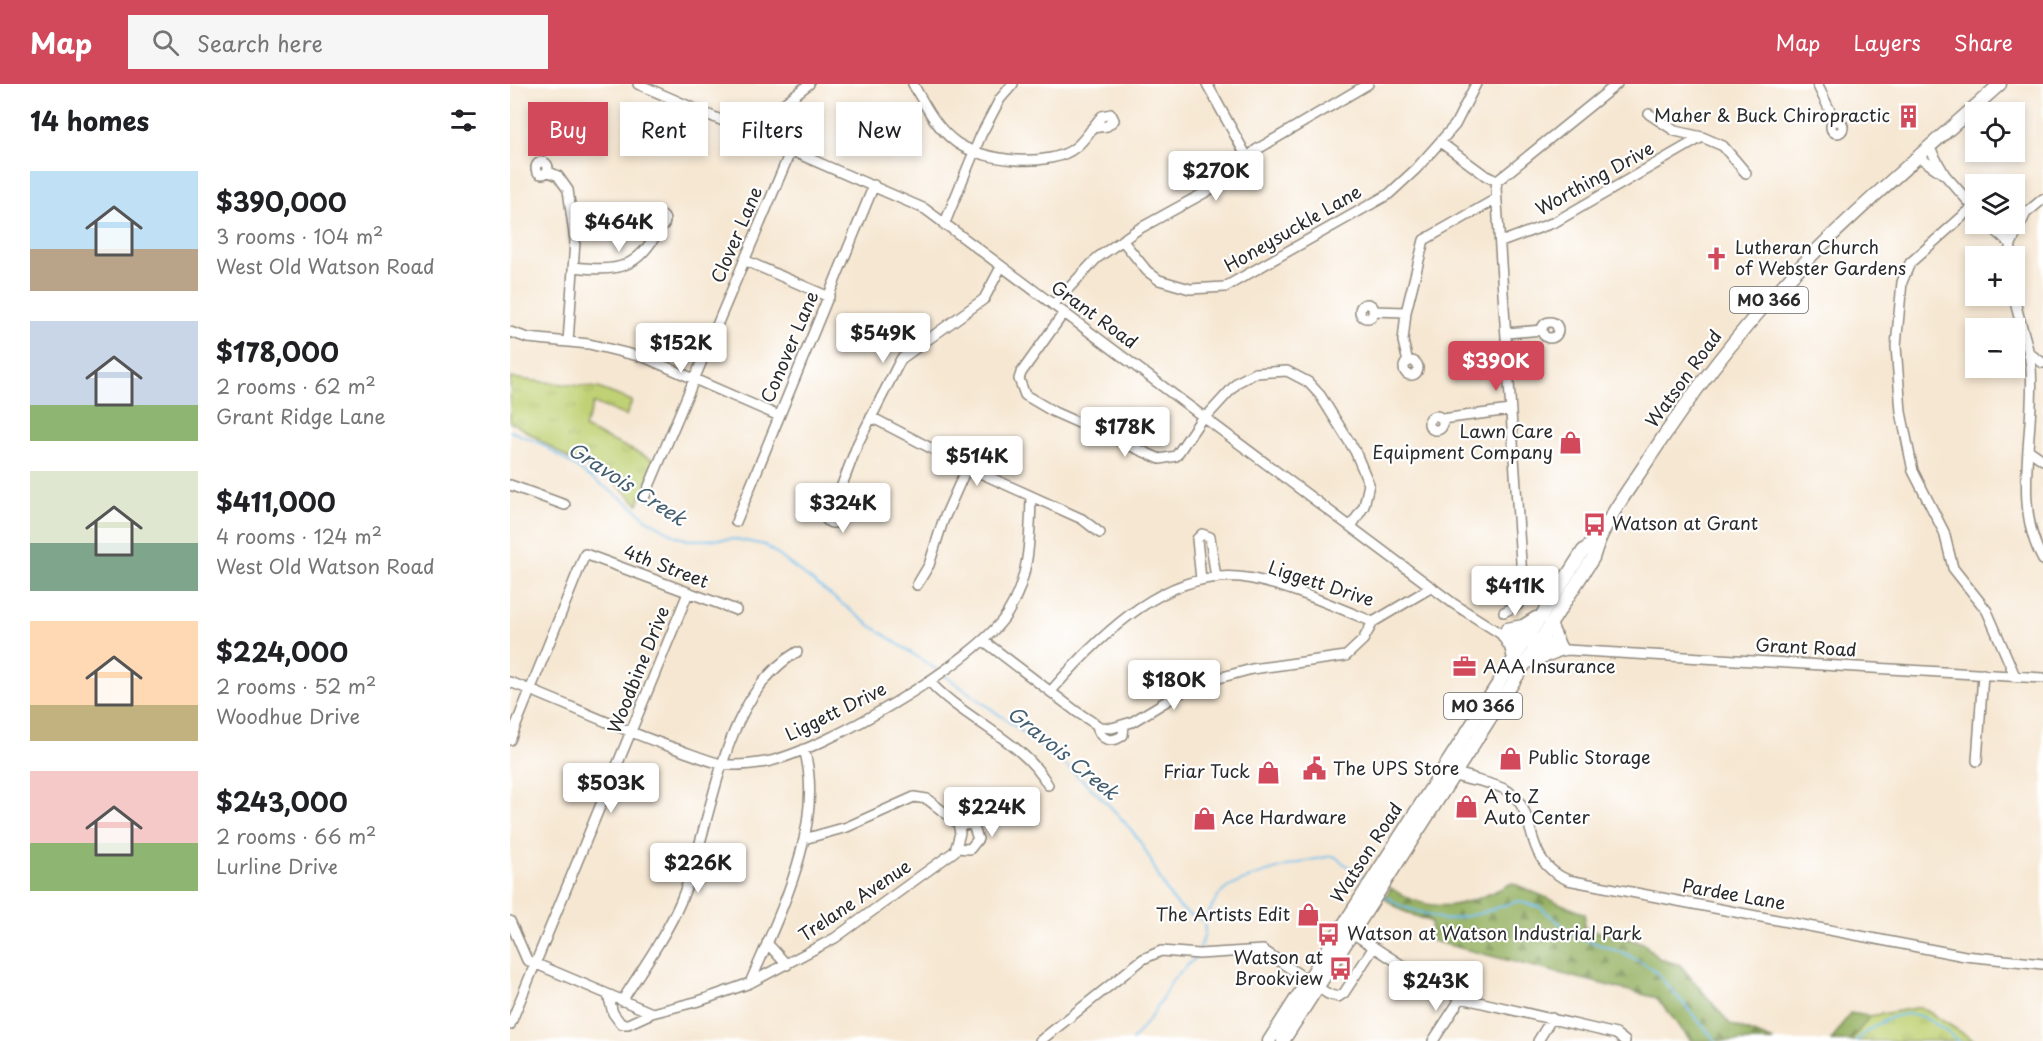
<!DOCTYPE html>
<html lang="en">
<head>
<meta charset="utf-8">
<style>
  body { margin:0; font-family:"Playpen Sans",sans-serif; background:#f6f6f6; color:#202124; height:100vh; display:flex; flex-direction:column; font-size:22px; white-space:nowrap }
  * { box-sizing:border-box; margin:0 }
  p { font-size:20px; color:#757577 }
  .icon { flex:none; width:33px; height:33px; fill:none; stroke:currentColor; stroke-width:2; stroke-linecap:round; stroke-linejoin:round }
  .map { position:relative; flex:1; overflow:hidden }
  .sheet { display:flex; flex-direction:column; background:#fff; width:510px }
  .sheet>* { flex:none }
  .guide { position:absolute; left:18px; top:18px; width:570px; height:54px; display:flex; gap:12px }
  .controls { position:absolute; left:1455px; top:18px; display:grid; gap:12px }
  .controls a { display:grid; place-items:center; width:60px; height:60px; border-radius:0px; background:#fff; box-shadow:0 3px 9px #0003; font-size:30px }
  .price { position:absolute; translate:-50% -51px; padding:0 14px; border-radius:6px; background:#fff; color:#222; font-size:20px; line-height:39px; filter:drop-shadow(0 2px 3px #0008) }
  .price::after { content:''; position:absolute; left:50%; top:36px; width:18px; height:14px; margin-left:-9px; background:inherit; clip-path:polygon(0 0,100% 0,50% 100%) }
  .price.current { background:#d1495b; color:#fff }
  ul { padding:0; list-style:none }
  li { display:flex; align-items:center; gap:18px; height:150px; padding:0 30px }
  li span { display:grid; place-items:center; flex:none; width:168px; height:120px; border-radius:0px; color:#555 }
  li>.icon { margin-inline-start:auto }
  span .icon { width:72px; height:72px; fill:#fffc; stroke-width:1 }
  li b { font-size:26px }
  h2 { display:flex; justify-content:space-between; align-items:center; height:72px; padding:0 30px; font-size:26px }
  .pill { padding:0 21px; border-radius:0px; background:#fff; box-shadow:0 3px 9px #0003; font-size:21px; line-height:54px }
  .pill.current { background:#d1495b; color:#fff }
  header { display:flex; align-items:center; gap:36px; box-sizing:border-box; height:84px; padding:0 30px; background:#d1495b; color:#fff }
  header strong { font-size:28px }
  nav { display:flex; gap:33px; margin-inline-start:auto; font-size:21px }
  .search { width:420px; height:54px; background:#f6f6f6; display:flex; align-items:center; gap:15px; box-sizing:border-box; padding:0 21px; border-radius:0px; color:#757577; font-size:22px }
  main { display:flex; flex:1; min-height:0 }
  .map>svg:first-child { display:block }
  .forest { fill:url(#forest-firs); stroke:#626f48; stroke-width:1.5 }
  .park { fill:url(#park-tufts); stroke:#767e50; stroke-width:1.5 }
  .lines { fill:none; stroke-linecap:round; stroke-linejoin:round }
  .stream { stroke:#73c0ed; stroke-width:2 }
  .minor-casing { stroke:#90897e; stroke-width:12 }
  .major-casing { stroke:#90897e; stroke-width:15 }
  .minor { stroke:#fff; stroke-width:9 }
  .major { stroke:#fff; stroke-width:12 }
  .labels { text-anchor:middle; stroke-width:4.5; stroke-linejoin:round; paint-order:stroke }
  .shield { fill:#fff; stroke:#6b6b6b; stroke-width:1.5 }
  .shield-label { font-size:16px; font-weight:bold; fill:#2b2b2b }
  .poi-label { font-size:18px; fill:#2b2b2b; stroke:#fff; text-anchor:start }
  .street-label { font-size:18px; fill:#2b2b2b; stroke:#fff }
  .water-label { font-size:20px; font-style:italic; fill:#445f6f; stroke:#fff }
</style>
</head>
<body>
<header>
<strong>Map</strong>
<div class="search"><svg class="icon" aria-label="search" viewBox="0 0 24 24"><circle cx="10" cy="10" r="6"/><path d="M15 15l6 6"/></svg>Search here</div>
<nav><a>Map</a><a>Layers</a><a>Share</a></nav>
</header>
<main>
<section class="sheet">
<h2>14 homes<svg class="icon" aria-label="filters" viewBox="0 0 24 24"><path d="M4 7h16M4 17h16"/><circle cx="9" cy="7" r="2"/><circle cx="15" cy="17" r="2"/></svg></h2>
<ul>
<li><span style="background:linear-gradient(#bfe0f5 65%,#b9a48a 0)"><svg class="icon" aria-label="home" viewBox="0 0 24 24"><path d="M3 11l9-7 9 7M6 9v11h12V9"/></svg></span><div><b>$390,000</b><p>3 rooms · 104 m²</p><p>West Old Watson Road</p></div></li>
<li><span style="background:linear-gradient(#c9d6e8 70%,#8fb573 0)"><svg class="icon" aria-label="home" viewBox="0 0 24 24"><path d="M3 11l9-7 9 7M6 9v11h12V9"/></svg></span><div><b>$178,000</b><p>2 rooms · 62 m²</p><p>Grant Ridge Lane</p></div></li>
<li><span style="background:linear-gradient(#dfe7d0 60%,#7fa58c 0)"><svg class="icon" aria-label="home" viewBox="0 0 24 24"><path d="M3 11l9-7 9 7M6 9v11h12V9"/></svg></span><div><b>$411,000</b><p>4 rooms · 124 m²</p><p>West Old Watson Road</p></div></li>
<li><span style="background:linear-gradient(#ffd9b3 70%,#c2b280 0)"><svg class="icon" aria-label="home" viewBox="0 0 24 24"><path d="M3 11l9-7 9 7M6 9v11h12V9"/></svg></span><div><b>$224,000</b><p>2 rooms · 52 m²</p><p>Woodhue Drive</p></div></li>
<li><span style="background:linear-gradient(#f6c9c9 60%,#8fb573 0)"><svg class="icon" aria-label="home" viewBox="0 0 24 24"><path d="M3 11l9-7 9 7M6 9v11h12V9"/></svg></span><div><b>$243,000</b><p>2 rooms · 66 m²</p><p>Lurline Drive</p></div></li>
</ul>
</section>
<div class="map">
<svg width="1533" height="957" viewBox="0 0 1533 957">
  <defs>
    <pattern id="forest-firs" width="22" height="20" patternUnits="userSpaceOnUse" patternTransform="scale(1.5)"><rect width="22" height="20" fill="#98b366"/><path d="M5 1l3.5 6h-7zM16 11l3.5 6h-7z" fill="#7c9254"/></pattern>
    <pattern id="park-tufts" width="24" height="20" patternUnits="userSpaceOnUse" patternTransform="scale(1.5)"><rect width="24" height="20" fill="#c0d174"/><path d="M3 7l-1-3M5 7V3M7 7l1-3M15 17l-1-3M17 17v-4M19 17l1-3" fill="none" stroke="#a5b465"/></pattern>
  </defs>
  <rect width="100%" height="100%" fill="#fff"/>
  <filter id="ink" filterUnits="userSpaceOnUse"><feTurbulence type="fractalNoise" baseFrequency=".0167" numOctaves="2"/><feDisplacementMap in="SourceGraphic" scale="12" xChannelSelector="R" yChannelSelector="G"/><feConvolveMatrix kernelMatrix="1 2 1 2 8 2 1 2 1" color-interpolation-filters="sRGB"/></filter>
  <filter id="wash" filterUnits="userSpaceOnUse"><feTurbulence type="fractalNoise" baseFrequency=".008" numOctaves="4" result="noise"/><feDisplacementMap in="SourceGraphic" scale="24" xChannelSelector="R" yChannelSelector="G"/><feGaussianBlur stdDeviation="1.35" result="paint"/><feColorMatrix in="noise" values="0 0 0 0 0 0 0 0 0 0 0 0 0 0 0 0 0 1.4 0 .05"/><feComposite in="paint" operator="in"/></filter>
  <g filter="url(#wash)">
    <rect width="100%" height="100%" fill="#f6e7d2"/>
    <path class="forest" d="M1002 799 1075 830 1074 844 1133 859 1150 875 1170 881 1220 940 1264 957H1181L1147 914 922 857 921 838 891 826 874 814 881 804C925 834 959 821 1002 799Z
      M1340 929 1360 932 1341 957H1321Z"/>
    <path class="park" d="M0 294 88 304 122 317 116 332 84 319 74 344 146 377 128 420 97 391 59 375 5 340 0 339Z
      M1411 923 1465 957H1341L1360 932Z"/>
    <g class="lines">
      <path class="stream" d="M0 347 30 359 120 420 138 436 166 452 178 456 225 455 255 461 360 541 427 586
        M434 591C500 639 571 685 623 748 649 779 651 824 694 837 700 829 704 816 711 809 728 793 800 775 824 772L856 796
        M872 810 891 822 935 836 968 830 1007 817 1030 823 1065 852 1116 870 1143 885 1206 957
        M689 866 695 850 694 837
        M622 957 643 930 663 895 685 874
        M1346 957C1360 943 1386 926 1407 931 1420 935 1438 948 1448 957"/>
    </g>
  </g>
  <g filter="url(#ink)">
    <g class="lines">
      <defs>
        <path id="minor" d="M128 0 415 125 944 520 994 552 1048 568 1057 566 1533 594
          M403 0C415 21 426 44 447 59 473 77 540 85 566 63 576 55 583 42 592 32L601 30 604 36 597 42 582 44
          M697 0 737 73
          M1307 0 1325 37
          M1139 30 1165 47 1192 53 1213 62 1236 89
          M1321 43a6 6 0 1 1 12 0a6 6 0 1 1-12 0Z
          M246 50 264 27 299 0
          M930 58 976 92 987 97
          M1419 63 1435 91
          M1409 73 1435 91 1466 126
          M26 84a6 6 0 1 1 12 0a6 6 0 1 1-12 0Z
          M37 87 48 92 58 106 65 157 58 258
          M1463 123 1400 179 1392 198 1386 262 1391 328 1403 387 1434 448 1443 484 1477 527 1505 592
          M143 137a6 6 0 1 1 12 0a6 6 0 1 1-12 0Z
          M1478 140 1501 160 1500 172
          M434 141 471 51 490 15 503 0
          M612 156 637 187 649 196 680 205 715 203 879 110 906 85 945 41 966 0
          M991 158 1045 138 1192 53
          M1501 160 1516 129 1533 115
          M234 176 319 213
          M63 183C109 188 127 185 150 144
          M1504 212C1508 236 1519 258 1521 284 1526 346 1501 419 1533 476
          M850 227a7 7 0 1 1 14 0a7 7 0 1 1-14 0Z
          M543 221 587 174 627 146 705 103 746 66 858 0
          M863 227 896 228
          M553 230 511 289 509 295 515 311 544 328 650 375 666 372 694 331
          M1032 246a8 8 0 1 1 16 0a8 8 0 1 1-16 0Z
          M0 248 18 254 79 260 136 274 269 332
          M997 249 1032 246
          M1520 270 1533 279
          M894 284a7 7 0 1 1 14 0a7 7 0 1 1-14 0Z
          M898 278 893 257 896 228 914 156 986 115
          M919 339a7 7 0 1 1 14 0a7 7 0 1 1-14 0Z
          M361 333 457 383 572 435 590 449
          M696 333 728 298 745 289 777 287 798 298 810 311 845 367 859 400 854 422 842 441
          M932 335 1000 326
          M1520 367 1533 376
          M0 401 55 421
          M134 414 281 66
          M324 422 348 359 391 275 474 215 491 183
          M315 431a8 8 0 1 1 16 0a8 8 0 1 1-16 0Z
          M226 438 364 101
          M691 496 687 455 692 450 700 453 706 494
          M407 501 419 481 433 437 457 383
          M994 528 1008 521 1013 508 986 104 987 97 996 90 1107 0
          M997 545 1052 563
          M474 557 567 628 590 643 602 644 622 638 675 606 705 595 742 585 836 572 853 556 863 538
          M419 597C453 635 514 657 538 701
          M0 598C55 619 108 645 164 664 179 669 195 676 211 680 223 682 244 680 256 678 313 667 466 578 497 530 520 494 520 453 521 412
          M541 607C589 552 661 478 743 495 784 504 824 522 863 538L922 503
          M587 641C589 656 602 660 613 651L614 641
          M0 656 75 470 226 526
          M1467 677 1473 590
          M962 695C974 698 988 701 998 707 1030 728 1010 776 1058 796L1455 872 1533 880
          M446 764 460 765 468 755 463 741 448 739
          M0 837 17 876 142 929 189 917 240 899 325 854 445 767 450 749 448 739 417 715 404 713 337 743 294 755
          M842 849 918 898 951 914 1106 950 1115 957
          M257 859 277 881
          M240 899C269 831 316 740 294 665
          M98 911 103 929 111 940H118L142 929
          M112 917C132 885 155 853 170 819 204 741 208 615 287 568
          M0 941 178 509
          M530 957 633 875 651 867 689 870 753 866 818 910 828 913 834 909 864 863
          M923 957 951 914
          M1028 957 1042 934"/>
        <path id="major" d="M1040 540 1049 561
          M997 545 1013 542 1026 534
          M994 552 1001 563 1004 574
          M1015 579 1045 568
          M937 692 947 691 962 695
          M759 957 1073 467 1088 454
          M773 957 1083 474C1093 438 1118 407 1138 376 1186 302 1240 233 1302 171 1362 111 1427 57 1490 0"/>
      </defs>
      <use href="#minor" class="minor-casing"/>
      <use href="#major" class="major-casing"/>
      <use href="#minor" class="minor"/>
      <use href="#major" class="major"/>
    </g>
  </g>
  <defs>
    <symbol id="building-bare" viewBox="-9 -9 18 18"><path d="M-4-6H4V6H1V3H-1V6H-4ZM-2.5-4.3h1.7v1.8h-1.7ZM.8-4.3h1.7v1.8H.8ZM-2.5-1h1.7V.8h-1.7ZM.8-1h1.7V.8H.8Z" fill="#d1495b" stroke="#fff" stroke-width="2.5" paint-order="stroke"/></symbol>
    <symbol id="church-bare" viewBox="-9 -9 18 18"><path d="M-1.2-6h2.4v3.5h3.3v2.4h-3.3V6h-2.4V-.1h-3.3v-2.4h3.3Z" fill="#d1495b" stroke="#fff" stroke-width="2.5" paint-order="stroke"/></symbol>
    <symbol id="shop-bare" viewBox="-9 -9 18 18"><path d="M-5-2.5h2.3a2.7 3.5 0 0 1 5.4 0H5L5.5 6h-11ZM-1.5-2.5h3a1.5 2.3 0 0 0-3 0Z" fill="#d1495b" stroke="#fff" stroke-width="2.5" paint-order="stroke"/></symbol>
    <symbol id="bus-bare" viewBox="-9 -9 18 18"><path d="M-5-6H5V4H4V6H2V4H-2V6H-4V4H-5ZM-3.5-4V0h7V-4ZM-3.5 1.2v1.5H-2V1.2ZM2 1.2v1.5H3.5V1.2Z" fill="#d1495b" stroke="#fff" stroke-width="2.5" paint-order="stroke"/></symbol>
    <symbol id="office-bare" viewBox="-9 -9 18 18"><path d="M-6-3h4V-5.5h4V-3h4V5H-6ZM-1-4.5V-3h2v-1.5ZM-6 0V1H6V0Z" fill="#d1495b" stroke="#fff" stroke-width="2.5" paint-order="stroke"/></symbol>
    <symbol id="civic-bare" viewBox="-9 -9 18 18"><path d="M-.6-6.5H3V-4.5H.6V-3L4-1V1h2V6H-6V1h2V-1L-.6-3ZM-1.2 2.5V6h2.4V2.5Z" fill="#d1495b" stroke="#fff" stroke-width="2.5" paint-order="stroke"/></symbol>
  </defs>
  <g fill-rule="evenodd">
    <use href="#building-bare" x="1382" y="16" width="33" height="33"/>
    <use href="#church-bare" x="1190" y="158" width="33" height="33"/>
    <use href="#shop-bare" x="1044" y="342" width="33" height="33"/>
    <use href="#bus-bare" x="1068" y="424" width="33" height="33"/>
    <use href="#office-bare" x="938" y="566" width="33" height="33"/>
    <use href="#shop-bare" x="984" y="658" width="33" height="33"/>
    <use href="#civic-bare" x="788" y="668" width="33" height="33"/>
    <use href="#shop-bare" x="742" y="672" width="33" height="33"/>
    <use href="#shop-bare" x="940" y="706" width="33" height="33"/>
    <use href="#shop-bare" x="678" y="718" width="33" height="33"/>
    <use href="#shop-bare" x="782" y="814" width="33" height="33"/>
    <use href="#bus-bare" x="802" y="834" width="33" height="33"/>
    <use href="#bus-bare" x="814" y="868" width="33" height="33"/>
  </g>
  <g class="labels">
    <g class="shield">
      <rect x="1220" y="203" width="78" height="26" rx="4.5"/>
      <rect x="934" y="609" width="78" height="26" rx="4.5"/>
    </g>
    <g class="shield-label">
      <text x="1259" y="222">MO 366</text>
      <text x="973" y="628">MO 366</text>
    </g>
    <g class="poi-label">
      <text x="1380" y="38" text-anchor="end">Maher &amp; Buck Chiropractic</text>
      <text x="1225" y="170">Lutheran Church<tspan x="1225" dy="21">of Webster Gardens</tspan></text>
      <text x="1043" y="354" text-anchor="end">Lawn Care<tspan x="1043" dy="21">Equipment Company</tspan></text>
      <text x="1102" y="446">Watson at Grant</text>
      <text x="973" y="589">AAA Insurance</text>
      <text x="1018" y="680">Public Storage</text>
      <text x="823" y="691">The UPS Store</text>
      <text x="740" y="694" text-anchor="end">Friar Tuck</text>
      <text x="974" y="719">A to Z<tspan x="974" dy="21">Auto Center</tspan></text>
      <text x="712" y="740">Ace Hardware</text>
      <text x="780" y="837" text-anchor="end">The Artists Edit</text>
      <text x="837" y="856">Watson at Watson Industrial Park</text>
      <text x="813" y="880" text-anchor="end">Watson at<tspan x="813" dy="21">Brookview</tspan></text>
    </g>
    <g class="street-label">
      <text transform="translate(1085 95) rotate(-29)" y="6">Worthing Drive</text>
      <text transform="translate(783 145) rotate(-30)" y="6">Honeysuckle Lane</text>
      <text transform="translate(227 151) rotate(-67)" y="6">Clover Lane</text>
      <text transform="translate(584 231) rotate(36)" y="6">Grant Road</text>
      <text transform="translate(280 263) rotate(-67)" y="6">Conover Lane</text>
      <text transform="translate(1174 295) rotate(-54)" y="6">Watson Road</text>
      <text transform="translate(156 483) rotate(21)" y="6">4th Street</text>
      <text transform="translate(811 500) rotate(18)" y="6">Liggett Drive</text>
      <text transform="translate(1296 564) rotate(3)" y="6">Grant Road</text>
      <text transform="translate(129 586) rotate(-68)" y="6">Woodbine Drive</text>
      <text transform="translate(326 628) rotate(-26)" y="6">Liggett Drive</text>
      <text transform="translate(857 769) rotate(-57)" y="6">Watson Road</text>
      <text transform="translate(1224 811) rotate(10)" y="6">Pardee Lane</text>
      <text transform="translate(345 817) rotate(-34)" y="6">Trelane Avenue</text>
    </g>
    <g class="water-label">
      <text transform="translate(117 400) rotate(33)" y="7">Gravois Creek</text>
      <text transform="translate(553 669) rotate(39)" y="7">Gravois Creek</text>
    </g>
  </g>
</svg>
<div class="controls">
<a><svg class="icon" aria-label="locate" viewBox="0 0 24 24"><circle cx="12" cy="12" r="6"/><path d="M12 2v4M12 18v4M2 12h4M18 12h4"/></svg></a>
<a><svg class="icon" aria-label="layers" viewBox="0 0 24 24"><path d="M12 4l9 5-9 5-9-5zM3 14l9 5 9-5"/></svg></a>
<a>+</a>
<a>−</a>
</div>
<b class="price" style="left:706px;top:118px">$270K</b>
<b class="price" style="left:109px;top:169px">$464K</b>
<b class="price" style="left:373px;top:280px">$549K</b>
<b class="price" style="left:171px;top:290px">$152K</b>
<b class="price current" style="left:986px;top:308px">$390K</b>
<b class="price" style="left:615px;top:374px">$178K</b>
<b class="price" style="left:467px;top:403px">$514K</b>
<b class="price" style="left:333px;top:450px">$324K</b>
<b class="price" style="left:1005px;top:533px">$411K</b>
<b class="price" style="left:664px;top:627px">$180K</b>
<b class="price" style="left:101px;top:730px">$503K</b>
<b class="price" style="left:482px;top:754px">$224K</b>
<b class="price" style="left:188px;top:810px">$226K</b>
<b class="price" style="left:926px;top:928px">$243K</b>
<div class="guide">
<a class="pill current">Buy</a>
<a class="pill">Rent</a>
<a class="pill">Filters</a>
<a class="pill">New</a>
</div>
</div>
</main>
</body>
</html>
